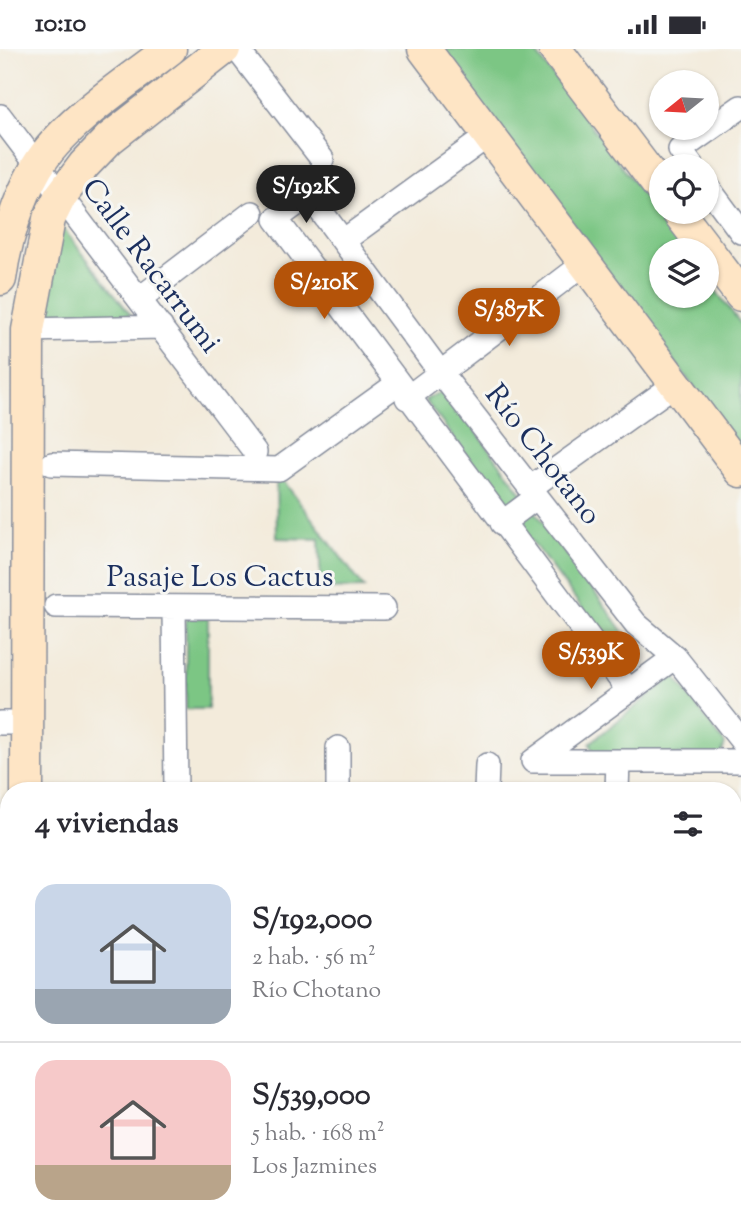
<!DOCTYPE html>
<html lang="es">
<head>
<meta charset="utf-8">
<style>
  body { margin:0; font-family:"Sorts Mill Goudy",serif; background:#f7f7f7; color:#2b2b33; height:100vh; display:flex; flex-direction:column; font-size:26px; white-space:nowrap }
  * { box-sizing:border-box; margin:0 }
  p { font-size:23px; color:#7c7c81 }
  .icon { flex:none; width:38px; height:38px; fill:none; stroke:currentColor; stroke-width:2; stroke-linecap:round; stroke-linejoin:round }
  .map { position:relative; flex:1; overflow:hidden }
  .sheet { position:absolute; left:0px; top:733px; width:742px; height:450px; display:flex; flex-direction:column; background:#fff; border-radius:28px 28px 0 0; box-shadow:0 2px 5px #0004 }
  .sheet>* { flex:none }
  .needle { width:46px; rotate:252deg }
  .tools { position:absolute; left:649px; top:21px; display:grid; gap:14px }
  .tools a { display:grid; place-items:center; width:70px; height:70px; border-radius:50%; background:#fff; box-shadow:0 2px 5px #0004; font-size:35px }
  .price { position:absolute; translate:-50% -60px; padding:0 16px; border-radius:24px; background:#b45309; color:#fff; font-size:23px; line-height:46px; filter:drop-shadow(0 2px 4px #0008) }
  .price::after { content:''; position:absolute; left:50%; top:42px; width:21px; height:16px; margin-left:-10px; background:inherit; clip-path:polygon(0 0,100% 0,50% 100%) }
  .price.on { background:#222; color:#fff }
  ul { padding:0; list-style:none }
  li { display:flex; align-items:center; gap:21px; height:175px; padding:0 35px }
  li+li { border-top:2px solid #e1e1e2 }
  li span { display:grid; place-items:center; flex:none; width:196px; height:140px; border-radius:21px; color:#555 }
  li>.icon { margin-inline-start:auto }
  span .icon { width:84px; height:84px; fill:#fffc; stroke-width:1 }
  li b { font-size:30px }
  h2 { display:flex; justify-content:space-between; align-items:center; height:84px; padding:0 35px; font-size:30px }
  .status { display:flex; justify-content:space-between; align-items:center; height:49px; padding:0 35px; background:#fff; direction:ltr }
  .status svg { height:19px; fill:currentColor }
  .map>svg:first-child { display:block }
  .green { fill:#7bc684; stroke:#4b7a71; stroke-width:2 }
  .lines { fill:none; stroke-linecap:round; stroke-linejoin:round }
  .street-casing { stroke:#878d9c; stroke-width:26 }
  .secondary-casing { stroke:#878d9c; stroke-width:35 }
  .street { stroke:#fff; stroke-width:23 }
  .secondary { stroke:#fee5c5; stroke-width:32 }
  .labels { text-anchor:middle; stroke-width:6; stroke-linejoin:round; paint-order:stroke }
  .street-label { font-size:30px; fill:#1b2f5e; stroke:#f6f6f2 }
</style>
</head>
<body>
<div class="status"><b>10:10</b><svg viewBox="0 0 49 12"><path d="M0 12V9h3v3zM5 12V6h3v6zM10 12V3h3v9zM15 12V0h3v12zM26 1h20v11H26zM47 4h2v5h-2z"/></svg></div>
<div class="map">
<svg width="741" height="1182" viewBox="0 0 741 1182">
  <rect width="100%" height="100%" fill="#f6f6f2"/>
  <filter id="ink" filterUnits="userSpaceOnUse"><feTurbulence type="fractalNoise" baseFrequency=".0143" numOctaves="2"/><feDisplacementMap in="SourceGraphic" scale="14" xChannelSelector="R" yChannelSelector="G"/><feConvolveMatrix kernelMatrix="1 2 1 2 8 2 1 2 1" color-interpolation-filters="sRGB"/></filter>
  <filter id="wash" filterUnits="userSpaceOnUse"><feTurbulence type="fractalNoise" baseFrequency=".00686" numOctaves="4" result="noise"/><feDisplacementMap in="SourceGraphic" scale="28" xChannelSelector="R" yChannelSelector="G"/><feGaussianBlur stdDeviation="1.57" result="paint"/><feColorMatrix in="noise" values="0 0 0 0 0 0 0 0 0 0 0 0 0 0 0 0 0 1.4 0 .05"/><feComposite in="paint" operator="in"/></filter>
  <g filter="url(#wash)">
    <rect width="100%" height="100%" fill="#f3ebdb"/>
    <path class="green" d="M440 0H533L685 201H662V247H707V230L741 275V401Z
      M61 177 131 266 45 267Z
      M446 341 635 598 620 609 425 351Z
      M276 422 364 539 321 540 319 490 277 489Z
      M186 569H208V660H186Z
      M674 627 725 695 721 706 594 705 590 694Z
      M629 1174H709L715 1182H629Z"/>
  </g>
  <g filter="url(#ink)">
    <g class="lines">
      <defs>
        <path id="street" d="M237 0 322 110
          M0 67 255 403
          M692 117 680 101 741 58
          M707 137 741 183
          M343 192 489 86
          M139 250 252 164
          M28 281 161 278
          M407 349 585 214
          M52 415 279 420 397 335
          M530 439 674 336
          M502 474 537 448
          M56 557 384 559
          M174 558 176 742
          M629 642 276 170 309 146 440 323 636 575 675 608 741 691
          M0 674H27
          M338 699V742
          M533 712H741
          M533 712 675 608
          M486 742 487 716
          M617 742 618 712
          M0 951H9
          M733 963 741 966
          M733 1168 741 1177
          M341 1174V1182
          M187 1182V1174
          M588 1182V1174"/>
        <path id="secondary" d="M424 0 741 422
          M555 0 662 141
          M678 163 707 201
          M707 201 741 246
          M0 230C5 192 18 151 37 118 64 73 129 32 170 0
          M27 742 28 281 49 170 60 148 84 116 109 90 224 0
          M27 1182V1174"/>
      </defs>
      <use href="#street" class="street-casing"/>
      <use href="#secondary" class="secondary-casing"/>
      <use href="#street" class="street"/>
      <use href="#secondary" class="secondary"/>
    </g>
  </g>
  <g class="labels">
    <g class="street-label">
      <text transform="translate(152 216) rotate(53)" y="10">Calle Racarrumi</text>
      <text transform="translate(544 405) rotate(52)" y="10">Río Chotano</text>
      <text x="220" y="537">Pasaje Los Cactus</text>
    </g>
  </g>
</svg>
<div class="tools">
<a><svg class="needle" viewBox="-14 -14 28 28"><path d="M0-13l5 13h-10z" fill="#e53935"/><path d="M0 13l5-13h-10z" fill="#7c7c81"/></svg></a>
<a><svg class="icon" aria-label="locate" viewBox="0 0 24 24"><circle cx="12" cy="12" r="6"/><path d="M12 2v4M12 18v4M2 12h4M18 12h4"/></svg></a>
<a><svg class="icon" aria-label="layers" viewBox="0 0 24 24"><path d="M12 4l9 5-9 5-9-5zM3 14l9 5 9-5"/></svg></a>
</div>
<b class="price on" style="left:306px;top:176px">S/192K</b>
<b class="price" style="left:324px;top:272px">S/210K</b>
<b class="price" style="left:509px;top:299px">S/387K</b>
<b class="price" style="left:591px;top:642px">S/539K</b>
<section class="sheet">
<h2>4 viviendas<svg class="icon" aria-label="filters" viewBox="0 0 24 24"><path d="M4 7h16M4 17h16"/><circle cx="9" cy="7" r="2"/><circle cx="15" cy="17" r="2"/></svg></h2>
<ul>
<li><span style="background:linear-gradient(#c9d6e8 75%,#9aa5b1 0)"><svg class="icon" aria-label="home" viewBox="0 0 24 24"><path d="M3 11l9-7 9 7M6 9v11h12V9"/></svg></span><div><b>S/192,000</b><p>2 hab. · 56 m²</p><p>Río Chotano</p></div></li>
<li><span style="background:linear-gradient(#f6c9c9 75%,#b9a48a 0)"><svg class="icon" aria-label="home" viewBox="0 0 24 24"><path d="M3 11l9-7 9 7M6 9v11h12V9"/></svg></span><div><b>S/539,000</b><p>5 hab. · 168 m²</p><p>Los Jazmines</p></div></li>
</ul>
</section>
</div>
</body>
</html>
